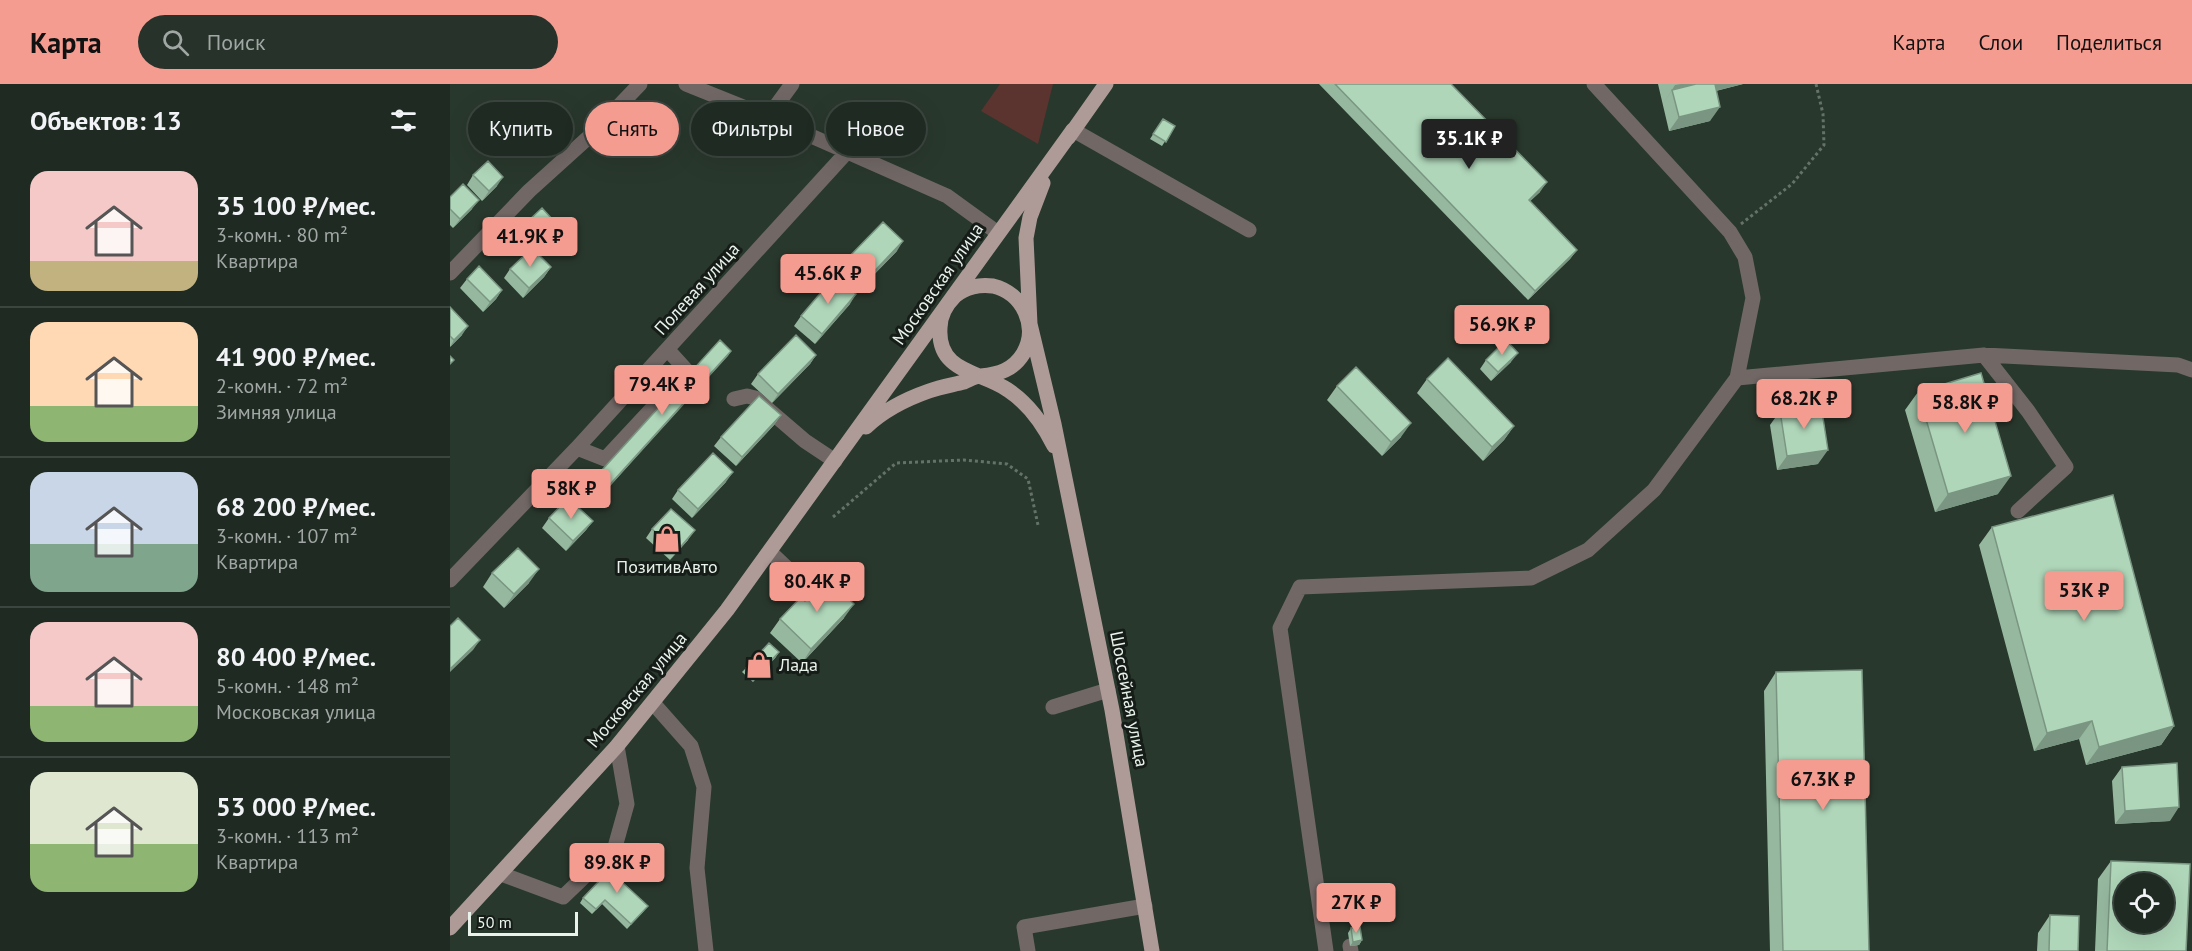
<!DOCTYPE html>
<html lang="ru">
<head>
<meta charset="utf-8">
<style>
  body { margin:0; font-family:"PT Sans",sans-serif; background:#27322a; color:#f1f3f6; height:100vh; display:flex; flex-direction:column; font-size:22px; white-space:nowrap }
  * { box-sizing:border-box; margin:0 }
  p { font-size:20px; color:#a1a7a5 }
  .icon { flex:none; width:33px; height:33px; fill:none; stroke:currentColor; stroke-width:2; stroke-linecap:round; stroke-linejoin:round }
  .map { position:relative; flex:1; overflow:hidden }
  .panel { display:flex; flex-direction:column; background:#1f2a22; width:450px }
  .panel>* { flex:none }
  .top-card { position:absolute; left:18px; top:18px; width:570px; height:54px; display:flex; gap:12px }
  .controls { position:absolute; left:1664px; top:789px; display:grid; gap:12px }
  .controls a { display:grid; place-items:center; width:60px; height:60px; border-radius:50%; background:#1f2a22; box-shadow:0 6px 24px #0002,0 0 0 2px #3c4640; font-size:30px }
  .scale { position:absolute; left:18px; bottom:15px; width:110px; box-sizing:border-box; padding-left:6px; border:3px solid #e9f3ec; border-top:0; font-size:16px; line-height:21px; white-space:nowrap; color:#e9f3ec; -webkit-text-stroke:4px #161d18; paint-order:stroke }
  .price { position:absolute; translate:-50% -51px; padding:0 14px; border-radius:6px; background:#f59c90; color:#111; font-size:20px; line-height:39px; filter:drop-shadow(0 2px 3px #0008) }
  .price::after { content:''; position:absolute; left:50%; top:36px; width:18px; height:14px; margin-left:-9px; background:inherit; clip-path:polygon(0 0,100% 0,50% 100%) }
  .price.selected { background:#222; color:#fff }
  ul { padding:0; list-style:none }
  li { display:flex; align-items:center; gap:18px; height:150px; padding:0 30px }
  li+li { border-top:2px solid #3c4640 }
  li span { display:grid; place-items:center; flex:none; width:168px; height:120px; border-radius:18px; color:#555 }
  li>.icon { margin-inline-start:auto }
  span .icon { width:72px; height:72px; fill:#fffc; stroke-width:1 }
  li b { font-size:26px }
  h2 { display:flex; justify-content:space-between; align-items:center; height:72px; padding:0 30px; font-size:26px }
  .pill { padding:0 21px; border-radius:27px; background:#1f2a22; box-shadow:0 6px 24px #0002,0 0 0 2px #3c4640; font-size:21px; line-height:54px }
  .pill.selected { background:#f59c90; color:#111 }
  header { display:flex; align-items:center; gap:36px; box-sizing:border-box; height:84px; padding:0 30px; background:#f59c90; color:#111 }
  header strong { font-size:28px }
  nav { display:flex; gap:33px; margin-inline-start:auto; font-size:21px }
  .search { width:420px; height:54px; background:#27322a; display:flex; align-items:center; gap:15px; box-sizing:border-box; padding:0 21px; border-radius:33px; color:#a1a7a5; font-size:22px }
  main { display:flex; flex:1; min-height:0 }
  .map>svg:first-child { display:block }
  .green { fill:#5b342f }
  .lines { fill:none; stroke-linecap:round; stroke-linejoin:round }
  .path { stroke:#657268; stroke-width:3; stroke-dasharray:3 3; stroke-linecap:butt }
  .minor { stroke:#716866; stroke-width:15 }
  .major { stroke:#ae9b98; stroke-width:15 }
  .wall { fill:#96b89f }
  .shaded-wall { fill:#7a9682 }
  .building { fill:#afd6b9; stroke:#7a9682; stroke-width:1.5; fill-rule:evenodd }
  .labels { text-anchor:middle; stroke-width:6; stroke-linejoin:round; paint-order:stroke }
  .street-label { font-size:18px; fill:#e9f3ec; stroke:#161d18 }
  .poi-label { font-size:18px; fill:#e9f3ec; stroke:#161d18 }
</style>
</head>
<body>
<header>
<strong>Карта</strong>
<div class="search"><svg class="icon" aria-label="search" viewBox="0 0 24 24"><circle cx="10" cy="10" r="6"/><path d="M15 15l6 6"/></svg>Поиск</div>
<nav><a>Карта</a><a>Слои</a><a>Поделиться</a></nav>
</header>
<main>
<section class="panel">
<h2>Объектов: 13<svg class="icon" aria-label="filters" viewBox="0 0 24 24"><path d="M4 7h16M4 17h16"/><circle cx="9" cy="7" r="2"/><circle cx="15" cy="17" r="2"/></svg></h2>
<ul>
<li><span style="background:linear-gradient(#f6c9c9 75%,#c2b280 0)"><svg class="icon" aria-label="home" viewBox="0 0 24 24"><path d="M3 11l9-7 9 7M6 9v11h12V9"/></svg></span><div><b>35 100 ₽/мес.</b><p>3-комн. · 80 m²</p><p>Квартира</p></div></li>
<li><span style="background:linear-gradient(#ffd9b3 70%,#8fb573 0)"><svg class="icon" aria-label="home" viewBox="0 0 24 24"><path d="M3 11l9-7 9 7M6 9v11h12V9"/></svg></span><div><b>41 900 ₽/мес.</b><p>2-комн. · 72 m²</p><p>Зимняя улица</p></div></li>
<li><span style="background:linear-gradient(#c9d6e8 60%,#7fa58c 0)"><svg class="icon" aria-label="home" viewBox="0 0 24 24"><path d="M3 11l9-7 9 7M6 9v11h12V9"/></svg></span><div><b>68 200 ₽/мес.</b><p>3-комн. · 107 m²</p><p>Квартира</p></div></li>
<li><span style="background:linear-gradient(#f6c9c9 70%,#8fb573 0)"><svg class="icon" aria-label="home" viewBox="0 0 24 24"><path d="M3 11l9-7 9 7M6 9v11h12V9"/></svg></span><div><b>80 400 ₽/мес.</b><p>5-комн. · 148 m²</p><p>Московская улица</p></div></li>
<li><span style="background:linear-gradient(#dfe7d0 60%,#8fb573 0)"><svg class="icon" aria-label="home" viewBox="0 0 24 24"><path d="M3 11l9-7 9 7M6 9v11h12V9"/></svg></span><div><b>53 000 ₽/мес.</b><p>3-комн. · 113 m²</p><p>Квартира</p></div></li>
</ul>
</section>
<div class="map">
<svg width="1742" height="867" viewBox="0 0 1742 867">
  <rect width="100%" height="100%" fill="#29382d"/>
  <path class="green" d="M550 0H603L588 60 531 27Z"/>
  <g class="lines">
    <path class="path" d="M1291 140 1342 100 1374 61 1373 30 1366 0
      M383 433 446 379 514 376 557 380 578 395 588 441"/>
    <path class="minor" d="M236 0 318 33 497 112 548 149
      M1144 0 1280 148 1295 173 1303 214 1287 294
      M318 33 342 0
      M623 46 799 146
      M0 189 79 107 141 51 190 0
      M1534 271 1578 327 1616 383 1568 427
      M284 315 297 312 305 314 355 357 385 377
      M127 364 155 375 237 287 218 266
      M320 468 342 489
      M0 496 127 364 397 68
      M203 619 241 662 254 703 247 784 256 867
      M603 623 658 606
      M51 790 113 813 165 763 177 720 167 662
      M900 862 901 867
      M578 867 574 843 695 822
      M876 867 830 544 850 503 1081 494 1138 466 1204 406 1287 294 1534 271 1728 281 1742 286"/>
    <path class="major" d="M618 54 656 0
      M593 99 580 133 576 154 580 240 604 340 662 626 702 867
      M416 343C433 327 456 315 479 307 490 303 502 301 514 298 519 296 525 292 531 292 549 290 563 286 573 270 589 243 573 209 543 202 530 200 515 203 505 212 496 221 490 232 490 244 487 289 531 287 558 306 579 320 593 340 604 362
      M0 844 167 662 277 526 623 46"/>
  </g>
  <path class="wall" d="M869 0H1001L1090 108 1080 117 1127 166 1120 175 1078 216Z
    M1208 0H1293L1266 7 1260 37 1219 47Z
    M713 35 725 42 712 62 700 55Z
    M23 91 47 102 32 117 17 101Z
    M0 113 22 125 3 144 0 141Z
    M77 138 108 157 93 172 71 148Z
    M447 167 409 206 389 187 395 177Z
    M101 183 94 193 73 214 54 194 60 185Z
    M17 195 52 206 46 215 33 228 10 204Z
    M400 220 365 260 344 242 351 232Z
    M0 223 12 251 0 263Z
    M281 267 151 412 139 402 142 397Z
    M366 271 360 280 322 319 301 300 308 290Z
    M1036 276 1061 278 1041 297 1030 285Z
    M977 295 1064 342 1054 356 1033 377 967 309Z
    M887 302 951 353 932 372 877 316Z
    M1468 308 1548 410 1485 428 1455 326Z
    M1330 327 1368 380 1327 386 1320 341Z
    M331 331 324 341 286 382 264 362 271 353Z
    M276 398 242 434 222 415 228 406Z
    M99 434 143 437 136 446 116 467 92 444Z
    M1542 443 1724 642 1711 661 1636 681 1629 655 1584 667 1529 461Z
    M202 445 238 456 220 476 196 454Z
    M42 489 79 499 54 524 33 503Z
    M355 517 394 534 352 579 320 549 330 535Z
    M326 573 303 598 292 588 296 584Z
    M1326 588 1419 867H1320L1314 607Z
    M1672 683 1720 737 1665 740 1662 697Z
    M1661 777 1736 867H1645L1648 795Z
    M179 793 173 799 194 827 177 845 152 820 142 830 130 819 133 814Z
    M1600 831 1628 867H1587L1588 849Z
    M901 844 912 856 909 861 900 862 898 849Z"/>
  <path class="shaded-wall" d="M1231 0H1293L1225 17 1222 6 1213 20 1225 1Z
    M1270 23 1260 37 1219 47 1229 33Z
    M53 93 47 102 32 117 39 107Z
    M1097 98 1090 108 1072 125 1079 116Z
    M29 116 22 125 3 144 10 135Z
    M114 148 108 157 93 172 99 162Z
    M453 157 447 167 409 206 415 197Z
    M1127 166 1120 175 1078 216 1085 207Z
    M101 183 94 193 73 214 79 204Z
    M52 206 46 215 33 228 40 218Z
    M406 210 400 220 365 260 372 250Z
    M18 242 12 251 0 263 4 256Z
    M281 267 278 272 151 412 154 407Z
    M1068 269 1061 278 1041 297 1048 288Z
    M366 271 360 280 322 319 328 310Z
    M331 331 324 341 286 382 292 373Z
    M961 339 951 353 932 372 941 358Z
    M1064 342 1054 356 1033 377 1042 363Z
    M1378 366 1368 380 1327 386 1337 372Z
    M283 388 276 398 242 434 248 425Z
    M1561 392 1548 410 1485 428 1498 410Z
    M143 437 136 446 116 467 123 457Z
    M245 446 238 456 220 476 227 467Z
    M89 485 79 499 54 524 64 510Z
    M404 520 394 534 352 579 361 565Z
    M30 556 23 566 0 588V585Z
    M329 568 326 573 303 598 306 593Z
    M1642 637 1629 655 1584 667 1597 649Z
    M1724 642 1711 661 1636 681 1649 663Z
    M1729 723 1720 737 1665 740 1675 727Z
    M912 856 909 861 900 862 903 858Z"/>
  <path class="building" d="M885 0H1001L1097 98 1079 116 1127 166 1085 207Z
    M1246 0H1265L1270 23 1229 33 1222 6Z
    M713 35 725 42 716 58 703 50Z
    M38 77 53 93 39 107 23 91Z
    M13 100 29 116 10 135 0 125V113Z
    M92 124 114 148 99 162 77 138Z
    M433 138 453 157 415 197 395 177Z
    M82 164 101 183 79 204 60 185Z
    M29 182 52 206 40 218 17 195Z
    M385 192 406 210 372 250 351 232Z
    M0 223 18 242 4 256 0 252Z
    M346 251 366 271 328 310 308 290Z
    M270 256 281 267 154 407 142 397Z
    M1056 256 1068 269 1048 288 1036 276Z
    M0 272 4 276 0 280Z
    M998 274 1064 342 1042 363 977 295Z
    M906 283 961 339 941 358 887 302Z
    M1531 289 1561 392 1498 410 1468 308Z
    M309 312 331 331 292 373 271 353Z
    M1371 321 1378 366 1337 372 1330 327Z
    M263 369 283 388 248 425 228 406Z
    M1663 411 1724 642 1649 663 1642 637 1597 649 1542 443Z
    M118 414 143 437 123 457 99 434Z
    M221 425 245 446 227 467 202 445Z
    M68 464 89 485 64 510 42 489Z
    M377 494 404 520 361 565 330 535 351 513 355 517Z
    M8 534 30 556 0 585V542Z
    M319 559 329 568 306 593 296 584Z
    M1412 586 1419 867H1333L1326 588Z
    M1727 679 1729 723 1675 727 1672 683Z
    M169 776 182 788 172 798 198 822 181 840 155 816 146 825 133 814Z
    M1661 777 1740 780 1736 867H1657ZM1674 800H1713V838H1674Z
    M1600 831 1629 832 1628 867H1599Z
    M910 843 912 856 903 858 901 844Z"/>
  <defs>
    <symbol id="shop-bare" viewBox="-9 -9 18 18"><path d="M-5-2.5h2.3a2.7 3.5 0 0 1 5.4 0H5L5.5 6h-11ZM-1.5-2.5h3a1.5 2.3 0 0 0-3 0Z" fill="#f59c90" stroke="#161d18" stroke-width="2.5" paint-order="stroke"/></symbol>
  </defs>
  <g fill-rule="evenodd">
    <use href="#shop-bare" x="198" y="436" width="38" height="38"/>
    <use href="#shop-bare" x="290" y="562" width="38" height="38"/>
  </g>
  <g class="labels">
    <g class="street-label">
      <text transform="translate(488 200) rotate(-55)" y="6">Московская улица</text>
      <text transform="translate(247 205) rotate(-48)" y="6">Полевая улица</text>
      <text transform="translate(187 606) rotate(-50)" y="6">Московская улица</text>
      <text transform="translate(679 615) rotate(79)" y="6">Шоссейная улица</text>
    </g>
    <g class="poi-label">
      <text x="217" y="489">ПозитивАвто</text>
      <text x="329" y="587" text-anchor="start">Лада</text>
    </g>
  </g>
</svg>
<div class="controls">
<a><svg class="icon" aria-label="locate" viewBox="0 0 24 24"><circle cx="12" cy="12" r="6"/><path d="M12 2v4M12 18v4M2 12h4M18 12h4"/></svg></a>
</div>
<div class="scale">50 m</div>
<b class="price selected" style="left:1019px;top:86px">35.1K ₽</b>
<b class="price" style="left:80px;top:184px">41.9K ₽</b>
<b class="price" style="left:378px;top:221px">45.6K ₽</b>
<b class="price" style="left:1052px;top:272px">56.9K ₽</b>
<b class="price" style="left:212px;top:332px">79.4K ₽</b>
<b class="price" style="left:1354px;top:346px">68.2K ₽</b>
<b class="price" style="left:1515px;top:350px">58.8K ₽</b>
<b class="price" style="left:121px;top:436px">58K ₽</b>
<b class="price" style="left:367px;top:529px">80.4K ₽</b>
<b class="price" style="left:1634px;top:538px">53K ₽</b>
<b class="price" style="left:1373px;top:727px">67.3K ₽</b>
<b class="price" style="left:167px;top:810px">89.8K ₽</b>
<b class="price" style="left:906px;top:850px">27K ₽</b>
<div class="top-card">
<a class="pill">Купить</a>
<a class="pill selected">Снять</a>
<a class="pill">Фильтры</a>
<a class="pill">Новое</a>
</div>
</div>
</main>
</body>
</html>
